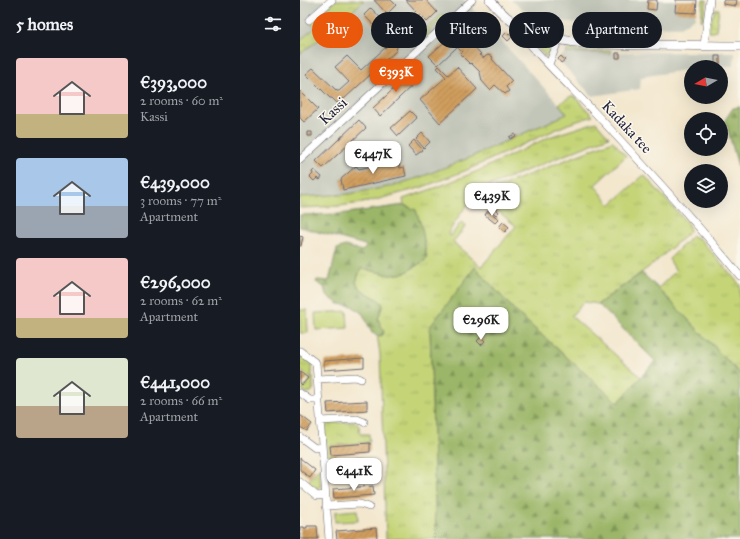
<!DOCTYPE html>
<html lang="en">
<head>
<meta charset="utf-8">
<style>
  body { margin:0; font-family:"IM FELL Great Primer",serif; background:#242831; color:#f1f3f6; height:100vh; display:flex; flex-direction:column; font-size:15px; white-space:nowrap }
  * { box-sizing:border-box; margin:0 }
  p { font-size:13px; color:#9ea1a6 }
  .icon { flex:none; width:22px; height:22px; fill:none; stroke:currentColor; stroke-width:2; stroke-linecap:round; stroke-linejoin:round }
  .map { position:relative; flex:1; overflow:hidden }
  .details { display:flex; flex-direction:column; background:#171b24; width:300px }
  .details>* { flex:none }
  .banner { position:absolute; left:12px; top:12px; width:368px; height:36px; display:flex; gap:8px }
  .needle { width:26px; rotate:260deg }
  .buttons { position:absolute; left:384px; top:60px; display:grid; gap:8px }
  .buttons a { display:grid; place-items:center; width:44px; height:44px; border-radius:50%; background:#171b24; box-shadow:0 4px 16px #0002; font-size:20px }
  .price { position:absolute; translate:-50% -34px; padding:0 9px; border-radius:8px; background:#fff; color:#222; font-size:13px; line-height:26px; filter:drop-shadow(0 1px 2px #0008) }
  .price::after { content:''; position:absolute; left:50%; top:24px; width:12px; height:9px; margin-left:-6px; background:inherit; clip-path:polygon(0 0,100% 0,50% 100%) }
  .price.selected { background:#ea580c; color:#fff }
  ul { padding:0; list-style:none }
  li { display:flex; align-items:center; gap:12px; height:100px; padding:0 16px }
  li span { display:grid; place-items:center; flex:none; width:112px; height:80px; border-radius:4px; color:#555 }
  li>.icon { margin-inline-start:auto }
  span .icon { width:48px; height:48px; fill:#fffc; stroke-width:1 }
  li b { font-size:17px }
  h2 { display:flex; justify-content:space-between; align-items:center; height:48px; padding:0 16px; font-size:17px }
  .chip { padding:0 14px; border-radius:18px; background:#171b24; box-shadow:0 4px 16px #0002; font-size:14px; line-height:36px }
  .chip.selected { background:#ea580c; color:#fff }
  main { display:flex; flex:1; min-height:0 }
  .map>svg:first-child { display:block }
  .industrial { fill:#c2c6b9 }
  .grass { fill:url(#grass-tufts); stroke:#737b59 }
  .forest { fill:url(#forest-firs); stroke:#5e6c52 }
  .green { fill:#c4d477; stroke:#737b59 }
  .building { fill:url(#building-hatch) }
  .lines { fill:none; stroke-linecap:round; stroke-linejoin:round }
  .minor-casing { stroke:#6b676e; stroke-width:8 }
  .major-casing { stroke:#6b676e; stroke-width:10 }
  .minor { stroke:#fff; stroke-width:7 }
  .major { stroke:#fff; stroke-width:9 }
  .labels { text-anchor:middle; stroke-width:3; stroke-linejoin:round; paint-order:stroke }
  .street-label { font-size:15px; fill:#22223b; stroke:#fbf7ec }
</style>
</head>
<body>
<main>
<section class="details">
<h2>5 homes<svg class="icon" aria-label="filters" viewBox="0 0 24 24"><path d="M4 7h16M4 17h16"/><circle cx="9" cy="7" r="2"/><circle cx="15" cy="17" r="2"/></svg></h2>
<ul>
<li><span style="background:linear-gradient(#f6c9c9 70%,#c2b280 0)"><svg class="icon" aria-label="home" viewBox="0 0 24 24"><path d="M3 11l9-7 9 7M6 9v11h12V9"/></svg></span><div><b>€393,000</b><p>2 rooms · 60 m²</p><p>Kassi</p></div></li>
<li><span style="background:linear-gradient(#a9c7e8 60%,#9aa5b1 0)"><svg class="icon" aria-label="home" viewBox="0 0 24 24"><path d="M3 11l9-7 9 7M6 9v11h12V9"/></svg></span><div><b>€439,000</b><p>3 rooms · 77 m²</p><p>Apartment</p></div></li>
<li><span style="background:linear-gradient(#f6c9c9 75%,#c2b280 0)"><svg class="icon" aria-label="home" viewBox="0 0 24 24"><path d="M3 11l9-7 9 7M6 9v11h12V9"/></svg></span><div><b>€296,000</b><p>2 rooms · 62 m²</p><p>Apartment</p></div></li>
<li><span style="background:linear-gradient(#dfe7d0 60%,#b9a48a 0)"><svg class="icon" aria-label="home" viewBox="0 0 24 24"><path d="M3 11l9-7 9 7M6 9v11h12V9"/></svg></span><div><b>€441,000</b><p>2 rooms · 66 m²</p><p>Apartment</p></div></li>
</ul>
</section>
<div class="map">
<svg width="440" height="539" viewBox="0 0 440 539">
  <defs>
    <pattern id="grass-tufts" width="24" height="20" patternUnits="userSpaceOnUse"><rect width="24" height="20" fill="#c4d477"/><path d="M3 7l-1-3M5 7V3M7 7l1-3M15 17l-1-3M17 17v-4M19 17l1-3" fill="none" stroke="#a8b668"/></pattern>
    <pattern id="forest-firs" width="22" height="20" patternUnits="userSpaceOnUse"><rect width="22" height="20" fill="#9bb668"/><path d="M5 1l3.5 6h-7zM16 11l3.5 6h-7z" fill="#7e9457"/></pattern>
    <pattern id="building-hatch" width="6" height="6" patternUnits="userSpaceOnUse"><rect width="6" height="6" fill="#d09e5d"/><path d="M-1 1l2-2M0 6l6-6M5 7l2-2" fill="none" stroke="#a8804e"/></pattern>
  </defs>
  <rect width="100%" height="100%" fill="#fbf7ec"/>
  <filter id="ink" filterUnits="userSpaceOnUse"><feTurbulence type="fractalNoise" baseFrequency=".025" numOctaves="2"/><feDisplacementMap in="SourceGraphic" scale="8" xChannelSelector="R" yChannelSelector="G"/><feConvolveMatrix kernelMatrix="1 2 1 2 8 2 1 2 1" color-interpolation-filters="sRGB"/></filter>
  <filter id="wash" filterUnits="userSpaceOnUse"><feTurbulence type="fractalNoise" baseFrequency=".012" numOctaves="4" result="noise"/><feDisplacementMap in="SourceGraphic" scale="16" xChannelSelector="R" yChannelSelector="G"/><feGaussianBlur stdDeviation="0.9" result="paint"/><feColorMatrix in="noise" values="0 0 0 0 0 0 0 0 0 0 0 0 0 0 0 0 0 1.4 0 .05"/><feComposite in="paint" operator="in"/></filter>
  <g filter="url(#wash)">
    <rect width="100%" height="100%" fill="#f3e7ce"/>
    <path class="industrial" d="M0 0H164L268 114 166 159 121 177 88 187 48 194 0 197Z
      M211 0H397L395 18 381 27 287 24 235 18Z
      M435 52 434 66 391 67V69L341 77 340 89 292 96 258 59 262 55 266 53Z"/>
    <path class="grass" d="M36 0H64L33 29 0 54V40L15 28 10 22Z
      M403 0H407L403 21 401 20Z
      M416 9H419L416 30 414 32H409C409 26 413 13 416 9Z
      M141 15H152L143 24 139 21 128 32 131 35 127 36 125 33 126 30Z
      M226 34 251 41 252 48 248 56H245L225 35Z
      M267 49 288 52 311 50 310 53H266Z
      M271 96H274L293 116 268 124 167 170 123 187 68 202 40 206 0 208V197L48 194 88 187 121 177 166 159 267 114 259 104Z
      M296 122 309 137 191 185C169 199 161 212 148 234L151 236 161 222 166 226 153 242 181 267 216 226 189 204 186 192 313 141 326 156 295 185 310 205 344 175 388 224 390 231 388 233 353 264 298 304 284 302 271 316 341 377 318 403 216 312 175 268 130 327 136 539H86L80 354 77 335 80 336 78 319 83 304C75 295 60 293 56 282L61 268 90 275 105 273 127 259 116 210 104 205 103 199 135 188 178 171 249 137Z
      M392 236 400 239 440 285V374L358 288 376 271 369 259Z
      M0 355 12 364V374L10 378 0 370Z
      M13 376V390L11 392 6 393 2 390Z
      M56 422 59 426 60 434H69L70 442 30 446 31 455H36V459L28 458 26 455 24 426 27 423Z
      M19 468 21 486 15 489 7 483Z"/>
    <path class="forest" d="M440 107V173L425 120 433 108Z
      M104 205 116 210 122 228 127 259 105 273 90 275 61 268 56 282C60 293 75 295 83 304L78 319 84 332 83 335 80 336 72 333 63 314 52 306 39 304 26 295 24 287 16 282 17 280 29 281 37 249 45 246 62 251 66 247 65 245 0 227V215L40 214Z
      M175 267 216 312 318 403 355 361 298 304 342 273 358 288 440 374V539H136L130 327Z"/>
    <path class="green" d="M0 310H7L8 333H0Z
      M47 311 48 328 16 330 15 313Z
      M57 510 58 521 35 522V512Z"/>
    <g id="blocks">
      <path class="building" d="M74 0H91L96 5 87 14Z
        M106 0H126L137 12 127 22 120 15 115 19 112 15 116 11Z
        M348 0H357L356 10 347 9Z
        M376 0H397L396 13 375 12Z
        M423 0H437L436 6 423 4Z
        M71 8 98 36 97 37 102 43 99 44 96 49 97 50 44 99 43 98 37 103 32 98H30L6 74 13 68 37 91H39L49 82 35 67 47 56 61 70 86 47 83 44V40L86 38 64 15Z
        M29 32 32 35 27 38 25 36Z
        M207 32 212 37 208 41 203 36Z
        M156 34 163 43 167 39 181 54 179 55 181 56 184 58 186 56 188 55 193 57 192 59 212 81 206 87 209 91 205 94 195 85 190 90 182 81 180 72 171 63 170 64 160 54 162 52 157 47 138 65 129 56 152 35 153 36Z
        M316 53H320V58H316Z
        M261 56 265 60 261 63 258 59Z
        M415 56H420V64H415Z
        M139 66 148 75 157 67 177 89 140 123 120 100 146 77 137 68Z
        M113 71 120 78 80 116 73 108Z
        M0 91 18 109 4 122 0 118Z
        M110 111 117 118 98 136 91 128Z
        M59 120 66 128 23 168 16 161Z
        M8 132H12V136H8Z
        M122 133 130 142 124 148 116 139Z
        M215 134 216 136 210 139 209 137Z
        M114 140 123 150 116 155 108 146Z
        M98 160 100 168 104 167 106 176 43 190 41 179 56 166 59 169Z
        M14 170 22 177 20 180 17 178 14 181 10 177 13 174 12 172Z
        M192 206 199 212 196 215 190 210Z
        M188 211 199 219 195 223 185 215Z
        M203 222 209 227 205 232 199 227Z
        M0 236 3 237 1 246H0Z
        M181 337 185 341 181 345 177 341Z
        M64 358V367L24 370V361Z
        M0 372 8 378 2 385 0 383Z
        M67 401V410L28 413 27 403Z
        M0 415 12 424 7 431 0 427Z
        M70 443V452L31 455 30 446Z
        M0 458 15 470 10 478 0 470Z
        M73 486 74 495 34 498 33 489Z
        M7 526H17L18 539H0V527H4V528H7Z
        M76 528 77 538 37 539 36 531Z"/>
    </g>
  </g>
  <g filter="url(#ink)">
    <use href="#blocks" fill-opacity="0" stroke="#6b676e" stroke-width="1"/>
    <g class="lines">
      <defs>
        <path id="minor" d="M9 20 32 0
          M213 23C238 57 270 86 299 117 347 169 395 221 440 276
          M404 45 410 0
          M249 64 259 39
          M0 160 172 0
          M0 351 16 363 29 539
          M17 379 56 377 61 379
          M0 393 10 400H18
          M20 421 57 419 64 422
          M0 437 15 448 22 447
          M23 464 61 462 67 464
          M0 482 17 496 25 495
          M26 506 60 504 69 507"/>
        <path id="major" d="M190 0C199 11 209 21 222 27 261 47 309 44 351 45 381 45 410 46 440 46"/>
      </defs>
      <use href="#minor" class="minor-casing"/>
      <use href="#major" class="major-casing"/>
      <use href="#minor" class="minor"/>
      <use href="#major" class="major"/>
    </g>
  </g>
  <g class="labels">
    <g class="street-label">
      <text transform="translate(33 111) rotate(-43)" y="5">Kassi</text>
      <text transform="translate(327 127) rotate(47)" y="5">Kadaka tee</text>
    </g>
  </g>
</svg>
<div class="buttons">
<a><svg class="needle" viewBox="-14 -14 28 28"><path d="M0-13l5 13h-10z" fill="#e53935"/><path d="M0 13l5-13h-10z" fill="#9ea1a6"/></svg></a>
<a><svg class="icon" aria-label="locate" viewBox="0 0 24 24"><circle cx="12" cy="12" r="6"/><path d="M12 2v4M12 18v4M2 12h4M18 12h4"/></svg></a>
<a><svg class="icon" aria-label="layers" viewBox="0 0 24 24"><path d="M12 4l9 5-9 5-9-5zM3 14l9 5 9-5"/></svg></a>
</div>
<b class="price selected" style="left:96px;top:93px">€393K</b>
<b class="price" style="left:73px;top:175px">€447K</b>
<b class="price" style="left:192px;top:217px">€439K</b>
<b class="price" style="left:181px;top:341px">€296K</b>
<b class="price" style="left:54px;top:492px">€441K</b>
<div class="banner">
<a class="chip selected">Buy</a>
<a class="chip">Rent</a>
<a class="chip">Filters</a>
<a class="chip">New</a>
<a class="chip">Apartment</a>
</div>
</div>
</main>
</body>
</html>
